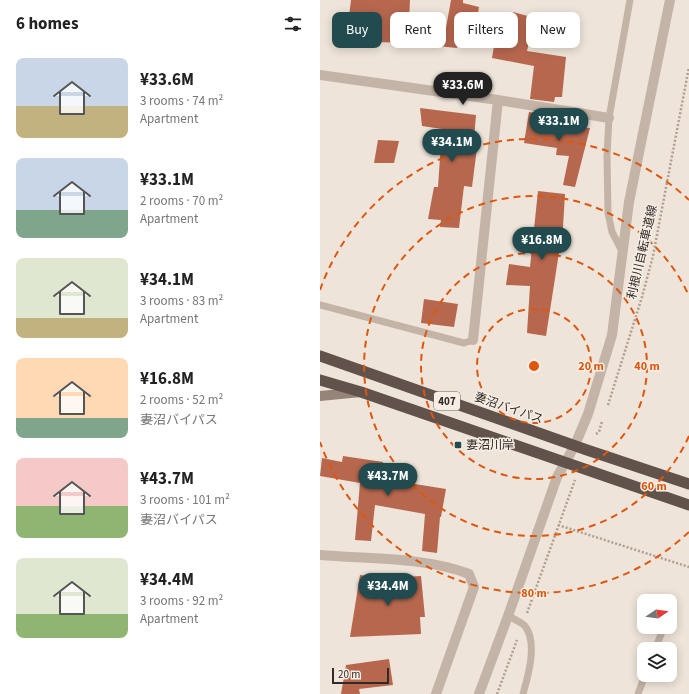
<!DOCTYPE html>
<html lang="en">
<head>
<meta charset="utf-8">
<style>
  body { margin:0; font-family:"Source Sans 3","Noto Sans JP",sans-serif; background:#f6f6f6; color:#222; height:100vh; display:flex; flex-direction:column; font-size:15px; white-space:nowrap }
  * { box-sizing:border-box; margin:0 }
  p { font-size:13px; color:#767676 }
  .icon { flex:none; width:22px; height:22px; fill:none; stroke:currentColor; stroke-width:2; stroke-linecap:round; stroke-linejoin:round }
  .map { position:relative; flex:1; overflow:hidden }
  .details { display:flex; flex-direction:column; background:#fff; width:320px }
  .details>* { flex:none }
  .hud { position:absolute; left:12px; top:12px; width:297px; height:36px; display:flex; gap:8px }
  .needle { width:26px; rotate:77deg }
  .tools { position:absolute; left:317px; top:594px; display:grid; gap:8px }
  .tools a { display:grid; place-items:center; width:40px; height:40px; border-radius:8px; background:#fff; box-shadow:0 2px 10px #0003; font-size:20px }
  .scale { position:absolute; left:12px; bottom:10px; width:57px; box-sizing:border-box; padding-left:4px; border:2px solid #312a26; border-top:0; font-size:11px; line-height:14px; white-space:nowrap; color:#312a26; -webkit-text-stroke:3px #f6eee5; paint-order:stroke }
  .price { position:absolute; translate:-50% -34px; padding:0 9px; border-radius:14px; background:#214b4e; color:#fff; font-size:13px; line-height:26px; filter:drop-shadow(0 1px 2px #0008) }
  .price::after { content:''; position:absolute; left:50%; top:24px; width:12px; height:9px; margin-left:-6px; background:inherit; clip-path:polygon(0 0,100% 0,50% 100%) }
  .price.current { background:#222; color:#fff }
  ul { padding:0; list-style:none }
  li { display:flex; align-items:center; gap:12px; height:100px; padding:0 16px }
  li span { display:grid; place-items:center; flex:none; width:112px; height:80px; border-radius:8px; color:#555 }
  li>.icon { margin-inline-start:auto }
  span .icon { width:48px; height:48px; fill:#fffc; stroke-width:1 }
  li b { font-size:17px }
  h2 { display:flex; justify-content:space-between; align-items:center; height:48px; padding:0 16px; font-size:17px }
  .pill { padding:0 14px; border-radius:8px; background:#fff; box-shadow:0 2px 10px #0003; font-size:14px; line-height:36px }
  .pill.current { background:#214b4e; color:#fff }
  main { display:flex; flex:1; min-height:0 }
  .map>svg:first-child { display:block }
  .building { fill:#b7674e }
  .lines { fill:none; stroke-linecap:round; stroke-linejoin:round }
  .path { stroke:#af9e91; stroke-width:2.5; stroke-dasharray:2 2; stroke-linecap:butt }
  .service { stroke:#c4b4a7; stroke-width:7 }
  .minor { stroke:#c4b4a7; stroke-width:10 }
  .tertiary { stroke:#c4b4a7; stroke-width:10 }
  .secondary { stroke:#978479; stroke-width:10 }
  .trunk { stroke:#62524c; stroke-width:11 }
  .ring { fill:none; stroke:#df570d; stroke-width:2; stroke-dasharray:7 5 }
  .poi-dot { fill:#214b4e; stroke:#f6eee5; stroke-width:1.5 }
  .labels { text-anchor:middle; stroke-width:3; stroke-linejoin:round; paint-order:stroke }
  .shield { fill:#f6eee5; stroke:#6c655f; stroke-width:1 }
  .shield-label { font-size:11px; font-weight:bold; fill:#312a26 }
  .street-label { font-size:12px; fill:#312a26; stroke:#f6eee5 }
  .poi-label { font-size:12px; fill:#312a26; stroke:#f6eee5; text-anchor:start }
  .centre { fill:#df570d; stroke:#f6eee5; stroke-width:2 }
  .ring-label { font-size:12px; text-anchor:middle; font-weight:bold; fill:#df570d; stroke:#f6eee5; stroke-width:3; stroke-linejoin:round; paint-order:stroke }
</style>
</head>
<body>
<main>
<section class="details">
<h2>6 homes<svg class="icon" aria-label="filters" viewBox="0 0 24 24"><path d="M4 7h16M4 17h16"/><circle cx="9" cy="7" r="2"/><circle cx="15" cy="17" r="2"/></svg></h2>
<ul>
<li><span style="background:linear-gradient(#c9d6e8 60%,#c2b280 0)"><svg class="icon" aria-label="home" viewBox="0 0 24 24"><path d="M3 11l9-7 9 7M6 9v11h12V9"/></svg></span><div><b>¥33.6M</b><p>3 rooms · 74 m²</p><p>Apartment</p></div></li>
<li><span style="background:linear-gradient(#c9d6e8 65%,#7fa58c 0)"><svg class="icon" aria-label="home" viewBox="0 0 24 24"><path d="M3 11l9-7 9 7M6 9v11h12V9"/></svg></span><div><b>¥33.1M</b><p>2 rooms · 70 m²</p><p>Apartment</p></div></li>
<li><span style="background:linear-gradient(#dfe7d0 75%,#c2b280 0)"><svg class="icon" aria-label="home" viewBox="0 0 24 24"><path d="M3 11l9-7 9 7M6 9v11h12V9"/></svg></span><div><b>¥34.1M</b><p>3 rooms · 83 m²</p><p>Apartment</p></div></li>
<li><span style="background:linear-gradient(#ffd9b3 75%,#7fa58c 0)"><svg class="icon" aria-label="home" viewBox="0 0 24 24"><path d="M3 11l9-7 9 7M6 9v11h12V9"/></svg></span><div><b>¥16.8M</b><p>2 rooms · 52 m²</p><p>妻沼バイパス</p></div></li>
<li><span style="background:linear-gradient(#f6c9c9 60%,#8fb573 0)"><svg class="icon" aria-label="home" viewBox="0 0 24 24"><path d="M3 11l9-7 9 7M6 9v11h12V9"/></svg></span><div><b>¥43.7M</b><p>3 rooms · 101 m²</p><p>妻沼バイパス</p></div></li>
<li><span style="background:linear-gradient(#dfe7d0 70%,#8fb573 0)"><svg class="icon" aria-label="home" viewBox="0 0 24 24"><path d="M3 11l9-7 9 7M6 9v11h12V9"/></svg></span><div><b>¥34.4M</b><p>3 rooms · 92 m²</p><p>Apartment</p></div></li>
</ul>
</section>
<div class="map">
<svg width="369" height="694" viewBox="0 0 369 694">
  <rect width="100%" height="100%" fill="#eee4d9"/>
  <path class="building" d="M31 0H90L88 43 26 41Z
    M131 0H143V3L159 7 156 28 140 26 137 48 117 46 121 27 126 28Z
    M193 12 215 18 207 51 246 57 242 97H235L234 102 210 99 214 66 172 58 174 46 186 47Z
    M100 108 156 115 154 139 158 140 152 187 144 186 139 228 120 227 121 220 108 219 114 187H118L122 129 102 126Z
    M209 112 232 115 230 125 270 128 255 187 243 185 249 156 236 155 237 148 204 143Z
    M58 140 79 141 74 163H54Z
    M218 191 245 194 243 227 226 336 207 333 210 286 186 285 189 264 210 267Z
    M104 299 138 304 134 327 101 323Z
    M23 456 63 462 64 479 126 489 121 517H120L117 553 102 551 105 514 55 505 51 541 35 540 40 483 0 476 2 458 22 462Z
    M40 575 84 582V577L101 576 105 617H100L101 634 30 637Z
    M69 659 73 685 39 689 40 694H21L26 665Z"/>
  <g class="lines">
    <path class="path" d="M288 405 322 297 333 256 369 67
      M276 434 279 432 282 421
      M238 525 369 567
      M207 613 255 480
      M177 694 197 640"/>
    <path class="service" d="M302 251 292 232 288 213 287 155 289 118 310 0
      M0 305 144 343 153 340
      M188 616C194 619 201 622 205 626 218 643 208 676 203 694
      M335 649 344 627
      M318 694 325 675"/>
    <path class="minor" d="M0 75 178 100 289 118
      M153 340 178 100
      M255 445 268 414 292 335 309 202 350 0
      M0 555C46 559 107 557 149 574L154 587 116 694"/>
    <path class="tertiary" d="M159 694 188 616 237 477 255 445"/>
    <path class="secondary" d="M0 396 41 392"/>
    <path class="trunk" d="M0 356 267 450 369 484
      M0 380 41 392 369 505"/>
  </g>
  <g class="ring">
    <circle cx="214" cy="366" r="57"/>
    <circle cx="214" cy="366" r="113"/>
    <path d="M369 436A170 170 0 1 1 369 296"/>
    <path d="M369 532A227 227 0 0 1 0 442M0 290A227 227 0 0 1 369 200"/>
  </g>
  <rect class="poi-dot" x="134" y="441" width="8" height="8" rx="2"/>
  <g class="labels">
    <rect class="shield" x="114" y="392" width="26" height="18" rx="3"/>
    <g class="shield-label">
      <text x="127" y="405">407</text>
    </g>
    <g class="street-label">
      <text transform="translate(322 252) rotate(-77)" y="4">利根川自転車道線</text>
      <text transform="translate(189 408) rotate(19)" y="4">妻沼バイパス</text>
    </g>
    <g class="poi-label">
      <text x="146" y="449">妻沼川岸</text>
    </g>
  </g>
  <circle cx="214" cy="366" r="6" class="centre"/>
  <g class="ring-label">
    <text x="271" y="370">20 m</text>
    <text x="327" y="370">40 m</text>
    <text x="334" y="490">60 m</text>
    <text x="214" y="597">80 m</text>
  </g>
</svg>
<div class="tools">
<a><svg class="needle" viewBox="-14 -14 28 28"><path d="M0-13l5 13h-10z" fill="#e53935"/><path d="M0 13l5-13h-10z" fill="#767676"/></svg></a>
<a><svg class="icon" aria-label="layers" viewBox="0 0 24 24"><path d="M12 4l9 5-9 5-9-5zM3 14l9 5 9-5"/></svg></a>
</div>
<div class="scale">20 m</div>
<b class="price current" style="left:143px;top:106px">¥33.6M</b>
<b class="price" style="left:239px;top:142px">¥33.1M</b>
<b class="price" style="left:132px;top:163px">¥34.1M</b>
<b class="price" style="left:222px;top:261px">¥16.8M</b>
<b class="price" style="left:68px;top:497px">¥43.7M</b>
<b class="price" style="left:68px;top:607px">¥34.4M</b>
<div class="hud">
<a class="pill current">Buy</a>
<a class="pill">Rent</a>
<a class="pill">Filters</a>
<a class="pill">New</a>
</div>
</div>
</main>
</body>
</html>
